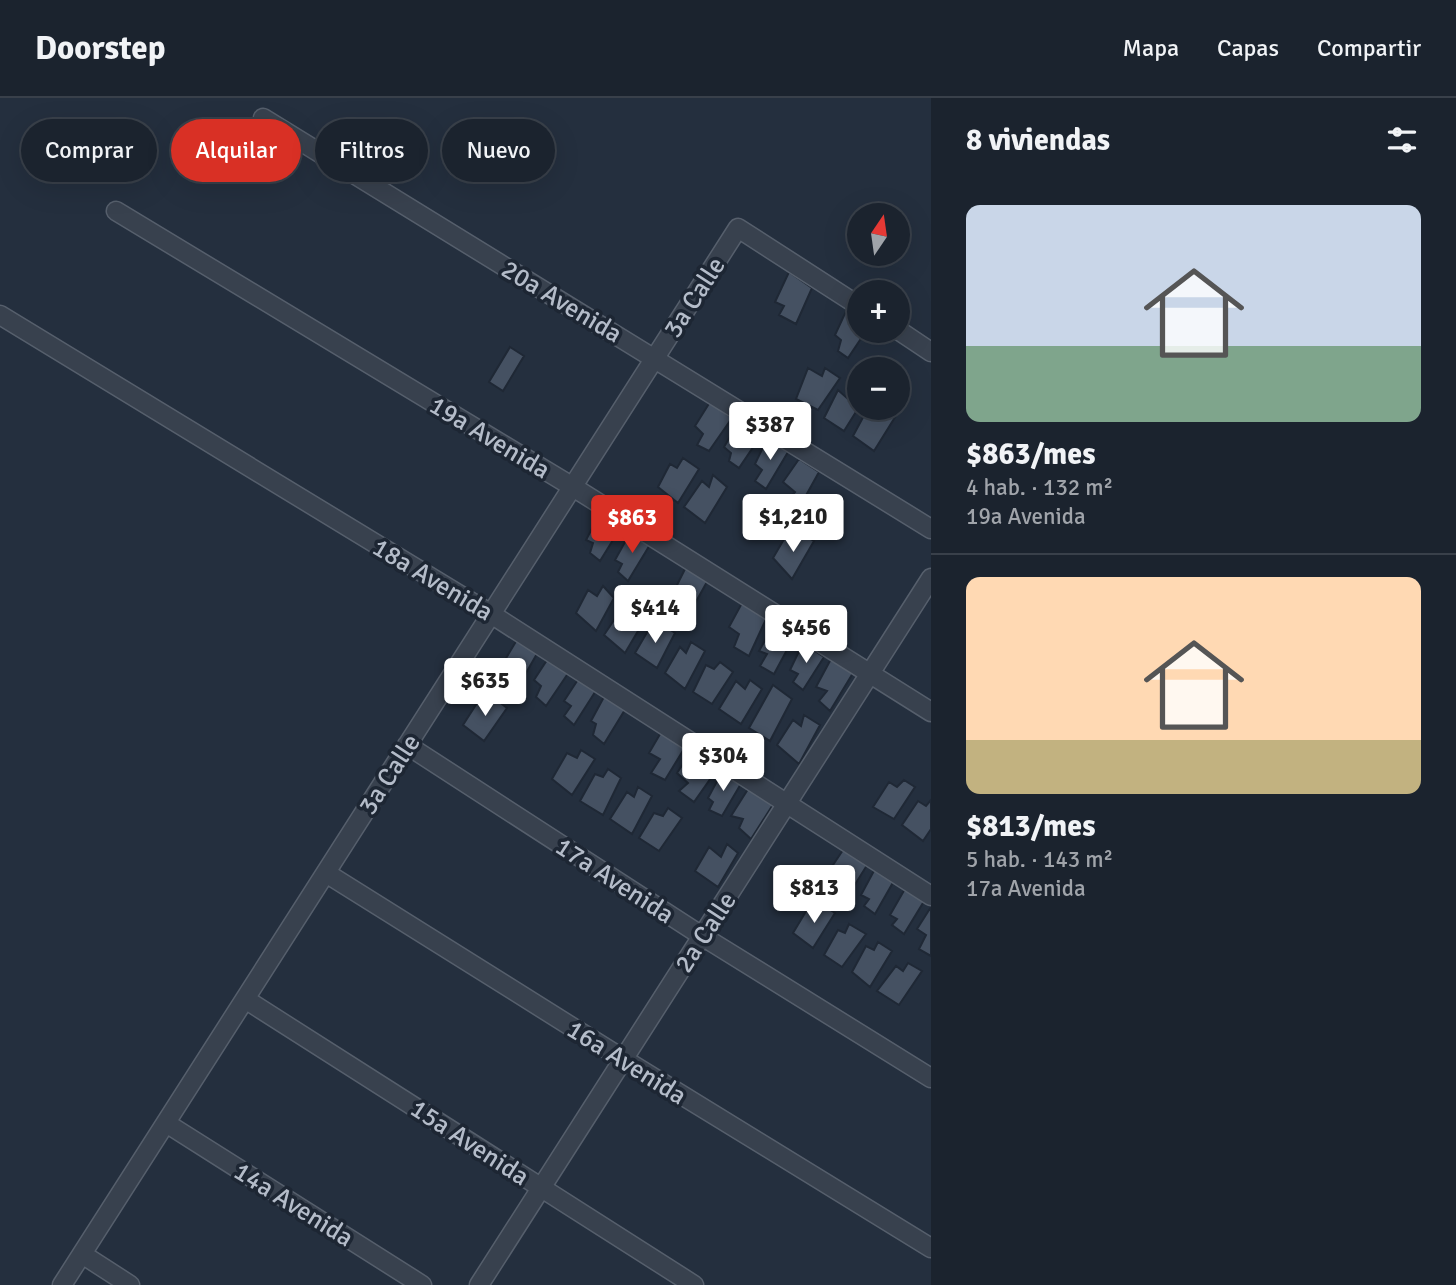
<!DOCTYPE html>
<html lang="es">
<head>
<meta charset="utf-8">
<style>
  body { margin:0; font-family:Signika,sans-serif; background:#242b36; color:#f1f3f6; height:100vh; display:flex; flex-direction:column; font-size:26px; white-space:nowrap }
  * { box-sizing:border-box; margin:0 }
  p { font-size:23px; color:#a0a4aa }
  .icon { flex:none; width:38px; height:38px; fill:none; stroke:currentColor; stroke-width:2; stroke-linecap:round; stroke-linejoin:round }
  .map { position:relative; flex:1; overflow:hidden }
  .sheet { display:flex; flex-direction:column; background:#1b232e; width:525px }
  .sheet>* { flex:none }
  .top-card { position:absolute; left:21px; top:21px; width:665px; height:63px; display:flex; gap:14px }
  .needle { width:46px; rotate:13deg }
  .tools { position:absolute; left:847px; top:105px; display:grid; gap:14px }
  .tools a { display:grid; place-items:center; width:63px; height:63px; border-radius:50%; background:#1b232e; box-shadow:0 7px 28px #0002,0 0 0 2px #39404a; font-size:35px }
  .price { position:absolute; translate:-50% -60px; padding:0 16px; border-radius:7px; background:#fff; color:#222; font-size:23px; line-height:46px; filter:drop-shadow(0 2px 4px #0008) }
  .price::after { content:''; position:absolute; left:50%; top:42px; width:21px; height:16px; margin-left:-10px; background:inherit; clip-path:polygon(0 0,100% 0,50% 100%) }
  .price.current { background:#d93025; color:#fff }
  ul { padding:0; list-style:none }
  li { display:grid; align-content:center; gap:14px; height:371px; padding:0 35px }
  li+li { border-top:2px solid #39404a }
  li span { display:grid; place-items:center; height:217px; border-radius:14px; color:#555 }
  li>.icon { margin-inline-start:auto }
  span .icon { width:126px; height:126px; fill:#fffc; stroke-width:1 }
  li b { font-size:30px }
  h2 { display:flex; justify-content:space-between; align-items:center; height:84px; padding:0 35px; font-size:30px }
  .pill { padding:0 24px; border-radius:32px; background:#1b232e; box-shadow:0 7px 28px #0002,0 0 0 2px #39404a; font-size:24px; line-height:63px }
  .pill.current { background:#d93025; color:#fff }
  header { display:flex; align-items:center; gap:42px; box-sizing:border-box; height:98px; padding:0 35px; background:#1b232e; border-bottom:2px solid #39404a }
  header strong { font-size:33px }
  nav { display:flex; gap:38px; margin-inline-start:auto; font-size:24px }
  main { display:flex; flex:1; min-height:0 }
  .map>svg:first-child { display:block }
  .building { fill:#455162; stroke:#1f2835; stroke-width:2 }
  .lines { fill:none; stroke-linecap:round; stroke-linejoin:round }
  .minor-casing { stroke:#565f6c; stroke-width:21 }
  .minor { stroke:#38414e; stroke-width:18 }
  .labels { text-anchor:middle; stroke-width:7; stroke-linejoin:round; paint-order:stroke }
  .street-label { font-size:26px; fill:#b4bcc9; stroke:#1d2633 }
</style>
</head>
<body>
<header>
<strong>Doorstep</strong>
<nav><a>Mapa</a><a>Capas</a><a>Compartir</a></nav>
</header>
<main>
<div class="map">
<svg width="931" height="1187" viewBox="0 0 931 1187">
  <rect width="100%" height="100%" fill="#242f3e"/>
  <path class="building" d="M789 174 812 190 796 226 779 217 784 208 775 204Z
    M847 211 859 217V233H866L848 260 838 253 841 242 835 237Z
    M510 249 524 258 503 293 489 284Z
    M808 270 822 278 825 270 840 280 818 312 796 301Z
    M855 287 859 291V309L844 333 824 320 838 292 848 301Z
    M710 304 732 320 709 353 697 347 703 336 695 328Z
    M868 310 877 315 880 310H888L897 316 874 353 853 338Z
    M740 322 762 336 739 370 729 363 731 355 724 349Z
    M768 339 788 354 766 391 755 383 762 372 755 366Z
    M683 360 699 371 678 405 658 389 670 366 677 370Z
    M799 361 819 374 799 410 788 402 795 394 783 384Z
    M713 377 727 389 705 425 684 409 702 383 709 389Z
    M599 417 621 429 600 463 590 455 593 445 586 442Z
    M630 435 651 445 628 483 618 474 622 466 615 462Z
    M787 436 797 444 802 436 814 443 792 481 773 460Z
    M686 469 708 482 687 520 677 513 680 504 672 497Z
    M603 488 614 500 596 533 576 515 588 492 597 498Z
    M742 505 767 519 749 558 734 549 739 536 729 529Z
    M634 508 648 516 625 555 604 537 620 513 626 519Z
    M661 525 675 535 657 570 635 555 649 531 656 536Z
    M775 525 794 539 774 576 760 568 767 556 759 553Z
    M518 540 538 554 518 589 506 581 510 573 502 567Z
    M691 544 705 553 685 591 665 575 680 549 686 555Z
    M803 545 824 559 803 592 793 584 798 576 790 572Z
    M549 559 569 574 546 608 536 599 541 588 534 582Z
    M831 561 853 575 830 613 819 603 827 593 816 589Z
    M720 564 733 574 712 606 693 594 706 567 714 571Z
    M579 580 597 591 574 627 564 618 571 608 564 603Z
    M750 582 762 591 741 626 719 611 736 583 745 591Z
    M773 587 792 601 770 643 749 630Z
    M605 597 626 610 604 646 593 637 596 626 591 623Z
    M493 599 507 610 484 643 463 627 479 602 487 608Z
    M804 617 820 627 799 666 777 647 793 622 801 628Z
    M663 631 687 646 665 682 651 675 660 661 649 655Z
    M693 651 720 667 694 704 679 693 688 685 677 675Z
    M581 652 595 661 572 697 552 681 567 655 577 660Z
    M608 671 621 680 603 717 580 703 595 676 603 679Z
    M722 674 742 684 722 718 709 712 713 704 708 700Z
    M904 682 915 689 894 721 873 709 889 684 897 689Z
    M750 688 774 705 751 741 739 730 743 721 731 718Z
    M638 689 652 698 632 736 610 721 627 694 634 699Z
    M931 702V731L923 743 902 727 918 703 926 708Z
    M668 710 682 720 659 753 639 740 654 715 663 718Z
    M727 746 738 755 718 789 695 773 709 749 721 759Z
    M843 752 869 764 846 801 833 793 839 782 829 773Z
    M876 769 895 781 875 816 864 808 869 801 861 797Z
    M906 789 926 800 904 836 892 827 897 821 890 817Z
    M823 807 835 815 813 850 793 835 808 810 817 815Z
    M931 809V858L919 851 926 837 917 831Z
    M849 826 866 836 842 869 824 857 838 832 845 835Z
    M878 844 892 853 870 889 852 874 866 848 874 852Z
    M908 865 922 873 899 907 877 893 896 868 903 873Z"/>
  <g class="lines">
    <defs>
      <path id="minor" d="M263 20 931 431
        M116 113 573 389 931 614
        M0 217 491 516 931 798
        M898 232 931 254
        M407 647 702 838 931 980
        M326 775 623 961 931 1150
        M245 901 694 1187
        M166 1025 422 1187
        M82 1156 130 1187
        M62 1187 738 130 859 208
        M479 1187 931 480"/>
    </defs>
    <use href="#minor" class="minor-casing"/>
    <use href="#minor" class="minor"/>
  </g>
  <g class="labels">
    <g class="street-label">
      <text transform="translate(694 199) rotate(-57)" y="9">3a Calle</text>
      <text transform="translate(562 203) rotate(31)" y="9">20a Avenida</text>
      <text transform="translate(490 339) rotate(31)" y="9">19a Avenida</text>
      <text transform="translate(433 481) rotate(31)" y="9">18a Avenida</text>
      <text transform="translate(389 676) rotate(-57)" y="9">3a Calle</text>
      <text transform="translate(615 782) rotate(33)" y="9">17a Avenida</text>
      <text transform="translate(705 834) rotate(-57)" y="9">2a Calle</text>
      <text transform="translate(627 964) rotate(32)" y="9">16a Avenida</text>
      <text transform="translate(470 1044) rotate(33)" y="9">15a Avenida</text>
      <text transform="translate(294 1106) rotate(32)" y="9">14a Avenida</text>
    </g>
  </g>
</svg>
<div class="tools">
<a><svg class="needle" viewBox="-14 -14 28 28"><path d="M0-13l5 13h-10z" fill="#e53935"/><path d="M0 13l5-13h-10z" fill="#a0a4aa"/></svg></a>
<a>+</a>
<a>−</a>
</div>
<b class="price" style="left:770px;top:364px">$387</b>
<b class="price" style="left:793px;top:456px">$1,210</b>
<b class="price current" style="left:632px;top:457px">$863</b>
<b class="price" style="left:655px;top:547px">$414</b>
<b class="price" style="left:806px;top:567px">$456</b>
<b class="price" style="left:485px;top:620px">$635</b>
<b class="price" style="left:723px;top:695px">$304</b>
<b class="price" style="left:814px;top:827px">$813</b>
<div class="top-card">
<a class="pill">Comprar</a>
<a class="pill current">Alquilar</a>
<a class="pill">Filtros</a>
<a class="pill">Nuevo</a>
</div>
</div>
<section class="sheet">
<h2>8 viviendas<svg class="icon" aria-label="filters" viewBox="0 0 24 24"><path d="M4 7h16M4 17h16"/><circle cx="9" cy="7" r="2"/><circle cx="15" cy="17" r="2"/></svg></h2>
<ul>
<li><span style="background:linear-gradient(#c9d6e8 65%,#7fa58c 0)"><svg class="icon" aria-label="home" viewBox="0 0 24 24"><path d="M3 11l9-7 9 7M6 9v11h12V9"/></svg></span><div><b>$863/mes</b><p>4 hab. · 132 m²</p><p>19a Avenida</p></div></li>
<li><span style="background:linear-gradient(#ffd9b3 75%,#c2b280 0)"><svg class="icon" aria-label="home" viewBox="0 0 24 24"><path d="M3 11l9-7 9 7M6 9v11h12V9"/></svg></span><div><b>$813/mes</b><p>5 hab. · 143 m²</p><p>17a Avenida</p></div></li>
</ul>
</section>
</main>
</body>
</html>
